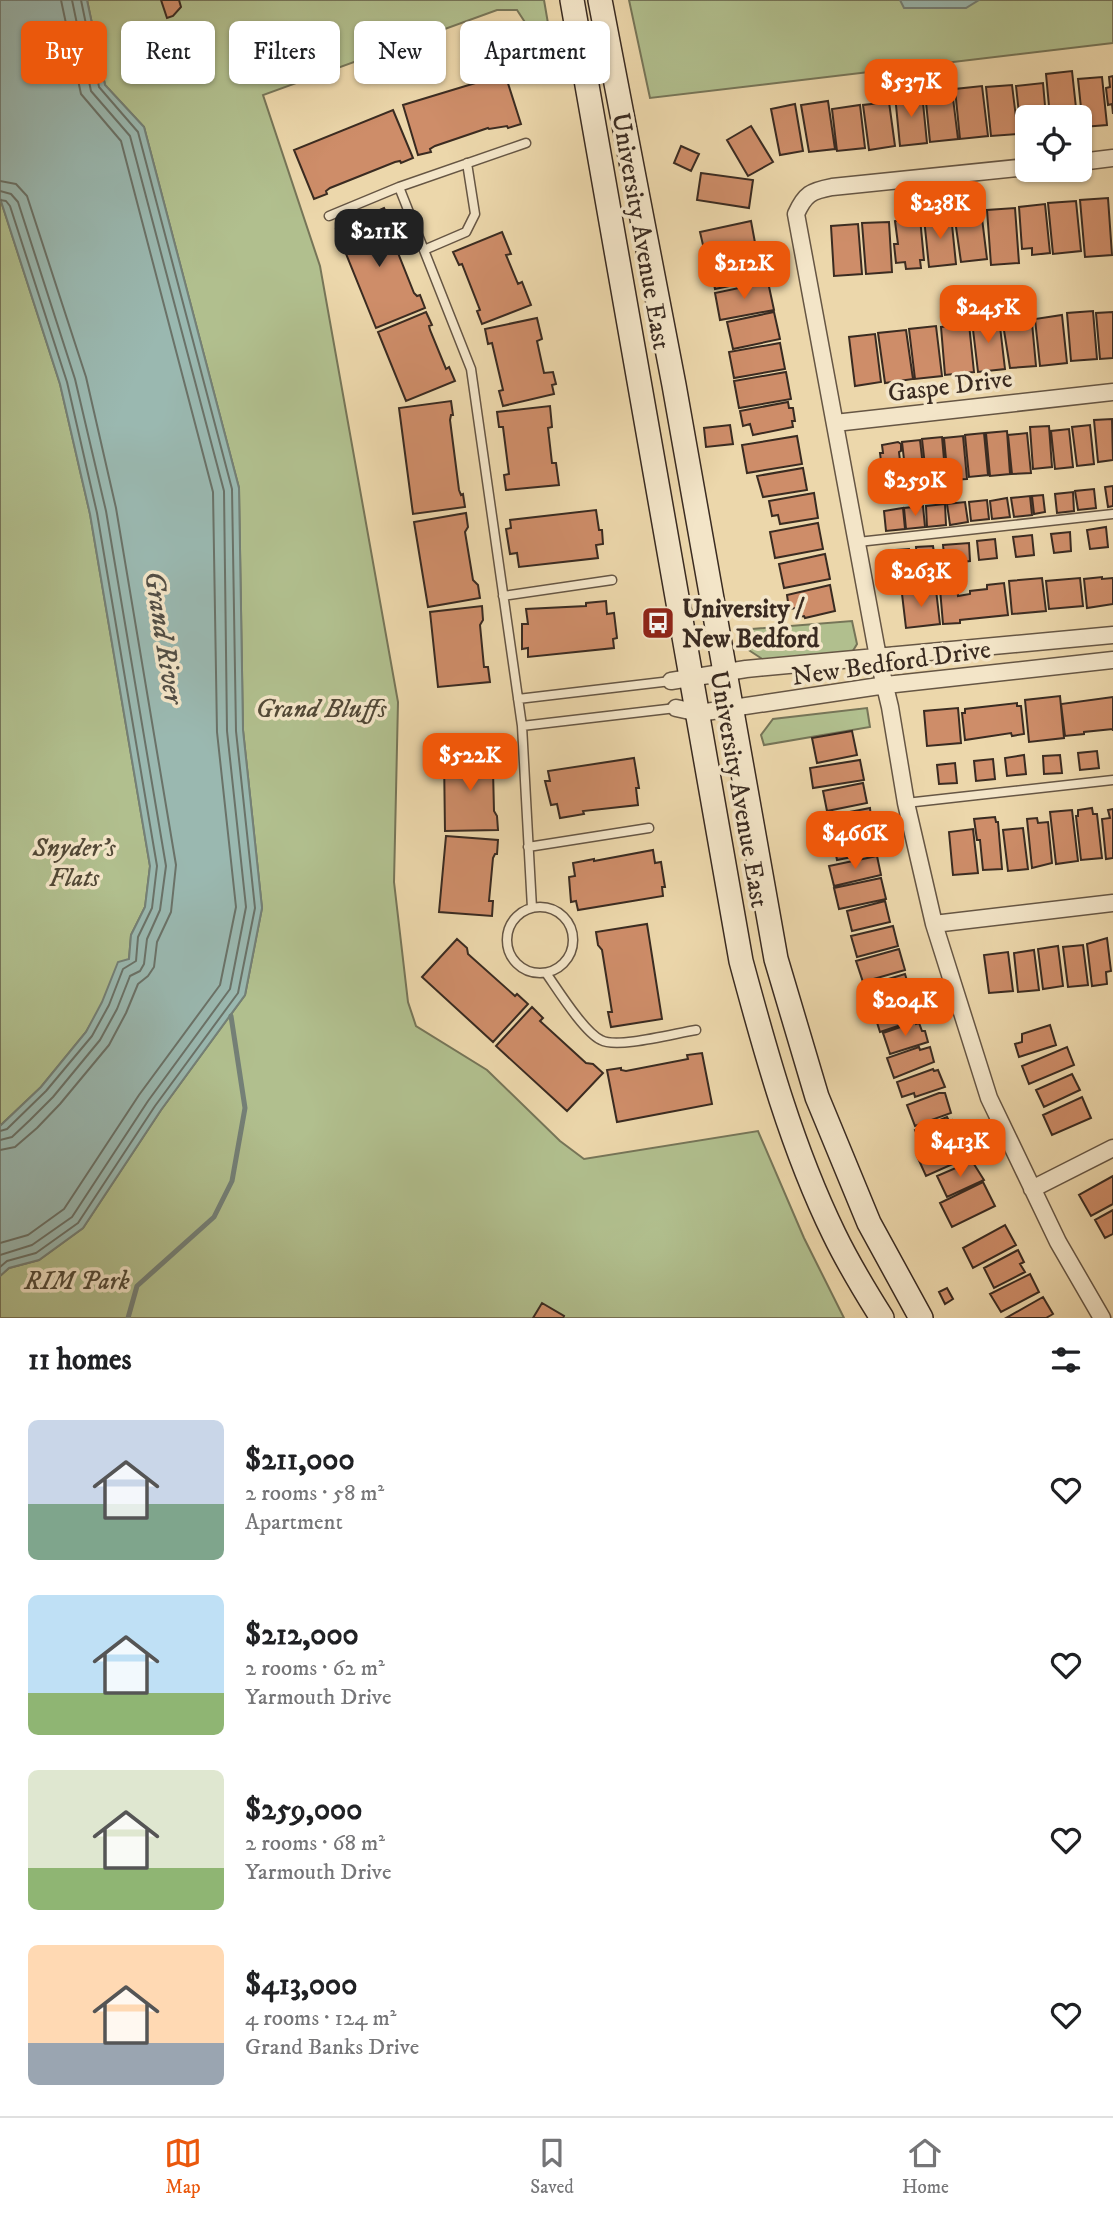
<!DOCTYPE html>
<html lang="en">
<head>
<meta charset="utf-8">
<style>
  body { margin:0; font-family:"IM FELL DW Pica",serif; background:#f6f6f6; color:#202124; height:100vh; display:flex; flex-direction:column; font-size:26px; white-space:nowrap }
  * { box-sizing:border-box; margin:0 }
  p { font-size:23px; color:#757577 }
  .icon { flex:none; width:38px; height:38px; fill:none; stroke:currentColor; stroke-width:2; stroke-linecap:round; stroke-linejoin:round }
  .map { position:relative; height:1318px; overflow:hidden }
  .details { display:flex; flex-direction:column; background:#fff; flex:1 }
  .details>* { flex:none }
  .hud { position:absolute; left:21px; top:21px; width:700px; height:63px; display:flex; gap:14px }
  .tools { position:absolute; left:1015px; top:105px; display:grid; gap:14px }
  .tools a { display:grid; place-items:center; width:77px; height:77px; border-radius:10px; background:#fff; box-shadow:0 2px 5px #0004; font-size:35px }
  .price { position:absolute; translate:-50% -60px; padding:0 16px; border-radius:14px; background:#ea580c; color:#fff; font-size:23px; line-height:46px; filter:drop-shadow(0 2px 4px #0008) }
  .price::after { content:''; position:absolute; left:50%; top:42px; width:21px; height:16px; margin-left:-10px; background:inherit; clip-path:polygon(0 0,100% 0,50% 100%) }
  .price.current { background:#222; color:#fff }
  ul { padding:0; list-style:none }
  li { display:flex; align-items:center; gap:21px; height:175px; padding:0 28px }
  li span { display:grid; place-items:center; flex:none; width:196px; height:140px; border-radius:10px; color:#555 }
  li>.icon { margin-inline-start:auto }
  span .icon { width:84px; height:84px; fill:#fffc; stroke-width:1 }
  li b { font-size:30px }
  h2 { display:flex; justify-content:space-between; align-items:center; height:84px; padding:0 28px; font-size:30px }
  .pill { padding:0 24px; border-radius:10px; background:#fff; box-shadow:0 2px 5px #0004; font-size:24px; line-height:63px }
  .pill.current { background:#ea580c; color:#fff }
  .tabs { display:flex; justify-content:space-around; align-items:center; height:98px; border-top:2px solid #e0e0e0; background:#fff; font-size:19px; color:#757577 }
  .tabs a { display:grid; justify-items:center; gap:4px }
  .tabs .current { color:#ea580c }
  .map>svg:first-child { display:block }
  .green { fill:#b1bf8e; stroke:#767558; stroke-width:2 }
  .water { fill:#9ab8b0; stroke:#748077; stroke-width:2 }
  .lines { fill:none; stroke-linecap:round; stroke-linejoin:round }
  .shore { stroke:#6a7268; stroke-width:2 }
  .stream { stroke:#748077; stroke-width:5 }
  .building { fill:#ce8d69; stroke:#3a2b21; stroke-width:2 }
  .service-casing { stroke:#665644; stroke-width:11 }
  .minor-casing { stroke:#665644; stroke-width:19 }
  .secondary-casing { stroke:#3a2b21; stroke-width:26 }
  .service { stroke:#f3e5c8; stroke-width:8 }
  .minor { stroke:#f3e5c8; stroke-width:16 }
  .secondary { stroke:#f3e5c8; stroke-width:23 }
  .labels { text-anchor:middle; stroke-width:7; stroke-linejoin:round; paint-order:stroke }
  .street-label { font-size:26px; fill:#3a2b21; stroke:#f3e5c8 }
  .poi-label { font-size:26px; font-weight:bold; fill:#3a2b21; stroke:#f3e5c8; text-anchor:start }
  .park-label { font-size:26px; font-style:italic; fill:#524937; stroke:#f3e5c8 }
  .water-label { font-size:28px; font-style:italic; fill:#524e45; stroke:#f3e5c8 }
</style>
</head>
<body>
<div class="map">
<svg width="1113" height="1318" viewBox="0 0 1113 1318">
  <rect width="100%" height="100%" fill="#ecd7ab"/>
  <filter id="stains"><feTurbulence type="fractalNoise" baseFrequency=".00286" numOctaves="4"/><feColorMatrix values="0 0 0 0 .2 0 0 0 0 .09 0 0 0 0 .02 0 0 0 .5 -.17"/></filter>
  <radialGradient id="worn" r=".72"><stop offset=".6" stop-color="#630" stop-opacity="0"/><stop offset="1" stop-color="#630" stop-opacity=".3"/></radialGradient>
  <path class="green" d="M87 0H544L556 70 517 10H497L263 95 320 266 398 702 394 882 408 1002 416 1026 487 1070 560 1141 584 1159 758 1131 804 1238 844 1318H0V1276L9 1268 39 1260 83 1228 161 1110 245 995 262 908 243 730 239 488 144 127 105 85Z
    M629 0H1113V43L650 98Z
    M0 198 60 384 90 514 150 866 145 907 131 935 129 959 86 1032 41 1087 0 1126Z
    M852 621 857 644 851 654 770 664 744 647 740 630Z
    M867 708 870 727 764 745 761 735 773 719Z"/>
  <path class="water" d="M0 0H87L105 85 144 127 239 488 243 730 262 908 245 995 161 1110 83 1228 39 1260 9 1268 0 1276V1126L41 1087 86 1032 102 1002 118 962 129 959 131 935 145 907 150 866 90 514 60 384 0 198Z
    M900 0H979L966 8H904Z"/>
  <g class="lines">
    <path class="shore" d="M0 181 16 184 27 196 86 377 116 508 176 865 171 912 157 942 154 967 148 976 138 984 126 1013 109 1045 60 1104 37 1128 15 1147 0 1150
      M0 191 11 194 18 202 75 379 106 511 166 866 160 910 147 939 144 964 140 971 130 976 117 1009 100 1040 53 1097 30 1120 12 1137 0 1140
      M0 200 6 201 10 206 67 382 97 513 157 866 152 908 138 937 136 961 123 969 109 1005 92 1036 46 1091 7 1129 0 1131
      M0 1243 28 1235 64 1209 139 1095 220 985 236 907 217 732 213 492 121 141 81 94 61 0
      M0 1255 32 1245 72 1217 148 1101 230 989 246 907 227 731 224 491 130 136 91 91 72 0
      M0 1267 7 1261 36 1253 78 1223 155 1106 238 993 255 908 236 731 232 489 138 132 99 87 81 0"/>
    <path class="stream" d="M128 1318 137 1286 214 1217 232 1181 245 1108 231 1016"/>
  </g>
  <path class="building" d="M161 0H179L181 7 173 16 167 18Z
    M1072 71 1077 117H1050L1046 74Z
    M505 74 521 124 508 128 507 126 489 129 488 128 435 146 430 149 431 152 418 155 403 105Z
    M1113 76V114L1112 104 1108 105 1106 88 1110 87 1109 77Z
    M1102 77 1107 125 1083 127 1078 79Z
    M1043 83 1046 117H1027V132H1021L1016 86Z
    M1012 85 1018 134 991 136 986 87Z
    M982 86 988 136 960 139 955 89Z
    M952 90 958 139 930 142 925 92Z
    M922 93 927 143 900 146 895 95Z
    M828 101 835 149 809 152 801 105Z
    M889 102 895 146 869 150 863 105Z
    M795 104 803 151 780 155 771 109Z
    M860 105 865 148 837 151 832 109Z
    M393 110 413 158 401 163 400 161 395 162 330 188 326 191 327 194 314 199 294 150Z
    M751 126 773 162 748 176 727 140Z
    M681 146 699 154 691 171 674 163Z
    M701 173 753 180 749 208 697 200Z
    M1108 198 1112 255 1085 257 1080 200Z
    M1076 201 1081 251 1053 254 1048 203Z
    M1045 204 1050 253 1032 255V248L1022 249 1019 207Z
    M384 208 390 221 387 222 388 228 414 293 417 296 420 295 425 308 376 328 336 229Z
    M1015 208 1019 263 991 265 987 210Z
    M981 210 987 259 961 262 954 213Z
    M951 215 956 264 929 267 924 218Z
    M920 218 924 260H920L921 268 906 269 905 262 896 263 894 244H898L895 221Z
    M751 221 756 248 706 258 700 232Z
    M889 222 892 272 866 274 862 223Z
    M858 224 862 274 834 276 831 226Z
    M502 232 511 254 506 255 518 284 522 282 531 305 482 324 477 311 480 310 462 264 459 265 453 252Z
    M761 250 767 278 715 289 709 261Z
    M768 282 774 310 720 320 715 293Z
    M1093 311 1097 359 1071 361 1067 313Z
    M426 312 432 325 429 326 430 330 446 369 449 367 455 381 406 401 378 332Z
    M774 312 780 339 733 349 727 322Z
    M1031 312 1036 366 1010 368 1002 318H1005V315Z
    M1113 312V358L1100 359 1096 313Z
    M1062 315 1067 363 1040 366 1035 319Z
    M537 318 542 339 537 341 544 373 553 372 556 384 552 385 554 394 503 406 499 391 503 390 492 343 488 344 485 329Z
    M999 318 1005 369 978 372 972 321Z
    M969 324 974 372 945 375 941 327Z
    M936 326 942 376 915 379 909 329Z
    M906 330 913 379 885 383 878 333Z
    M875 334 881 382 855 386 849 337Z
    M780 343 785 369 734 378 729 352Z
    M786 372 791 399 739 408 734 381Z
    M451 401 453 415H451L450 420 459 490 461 495 463 494 465 507 413 514 399 408Z
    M788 402 789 408H793L795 421H792L793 427 753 435 750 424 743 426 740 411Z
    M550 406 552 427 548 428 552 463H556L559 485 506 490 504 475 509 474 503 427H499L497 412Z
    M1112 419 1113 460 1098 462 1094 420Z
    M730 425 733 444 706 447 704 428Z
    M1090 425 1094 464 1077 466 1072 427Z
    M1049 426 1052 467 1033 469 1030 427Z
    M1069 429 1073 467 1055 469 1051 431Z
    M1007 431 1010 474 990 476 986 433Z
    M984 433 988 475 969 477 965 435Z
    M1027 433 1031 473 1012 474 1008 435Z
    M797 436 802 464 747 473 742 445Z
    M963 436 967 479 948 480 944 438Z
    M942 437 946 482 927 484 922 439Z
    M920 440 925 484 907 486 902 442Z
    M898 442 901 444V451L899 452 904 493 888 495 887 485 884 486 880 453H883L882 445Z
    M803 468 807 490 763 497 757 476Z
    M1113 486V506L1108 507 1105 487Z
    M1094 489 1096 508 1078 510 1075 491Z
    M1073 492 1074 511 1057 513 1055 494Z
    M814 493 818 518 780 524 778 515 772 516 769 501Z
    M1043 495 1045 512 1034 514 1032 496Z
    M1030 496 1032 515 1014 517 1011 498Z
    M1007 498 1010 517 992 519 990 501Z
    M987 500 989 519 971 521 969 502Z
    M965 502 968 522 950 525 947 504Z
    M945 504 946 525 927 527 926 506Z
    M923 506 925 527 906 529 904 508Z
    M903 508 905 529 886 531 884 511Z
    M596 510 599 530H602L603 544 596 545 598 558 519 567 517 553 510 554 506 529 511 528 510 520Z
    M466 513 468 527 465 532 473 580 478 585 480 598 428 607 414 522Z
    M818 523 823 549 775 558 770 532Z
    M1106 527 1108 547 1090 549 1087 530Z
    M1070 532 1071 551 1054 553 1051 534Z
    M1032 535 1034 555 1016 557 1013 537Z
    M995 539 997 558 979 560 977 541Z
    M969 543 970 561 945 564 943 545Z
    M933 546 936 566 918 568 916 547Z
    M909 549 911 569 898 570 896 550Z
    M825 554 830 579 784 588 779 564Z
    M1102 577V579L1113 578V604L1087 608 1084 579Z
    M1042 578 1046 611 1012 614 1009 581Z
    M1080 578 1083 606 1049 609 1046 581Z
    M1004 583 1008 615 960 620V623L943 624 940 589 957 588 958 596 970 594V591L987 589V585Z
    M830 585 835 611 805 618 804 616 798 617 796 608 789 609 787 595Z
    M936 590 940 624 906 628 902 594Z
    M606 601 607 614 614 613 617 638 613 639 614 648 528 657V648L522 649V624H528L526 609 586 606V603Z
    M482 606 483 620 480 625 484 667H488L490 682 438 687 430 612Z
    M1060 696 1064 738 1029 742 1025 700Z
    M1113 697V731V729L1084 732V734L1065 736 1061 704Z
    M1017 703V706H1021L1024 734 1012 736 1011 733 965 740 962 713H965V709Z
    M958 708 961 743 927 746 924 711Z
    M852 731 857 755 817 763 812 738Z
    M1097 751 1099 768 1080 770 1078 753Z
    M497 755V769L493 770 494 811 497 816 498 830 445 831 444 756Z
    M1024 755 1026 774 1007 776 1005 758Z
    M1060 755 1062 773 1044 774 1043 756Z
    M634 758 639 788H636L638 805 583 811 584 814 560 818 557 804 551 805 545 781H550L548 771Z
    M993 759 995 779 976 781 974 761Z
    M860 760 864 780 813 788 810 768Z
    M955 763 957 783 939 784 937 765Z
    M863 783 867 803 827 811 823 791Z
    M870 808 872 828 830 836 827 820 839 818V814Z
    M1092 808 1093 814H1097L1102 858 1081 860 1076 816H1078V810Z
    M1113 809V858L1106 859 1102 819 1110 818 1108 810Z
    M1072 810 1078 861 1056 864 1050 812Z
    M995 817 996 822H998L1002 869 983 870 980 840H977L974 819Z
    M1037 818 1038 823 1048 822 1052 863 1032 868 1027 819Z
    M1023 828 1028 869 1008 871 1003 830Z
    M973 829 978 873 953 875 949 832Z
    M873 833 877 852 837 860 833 840Z
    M446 836 498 840 497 854H495L493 858 489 901H493L492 916 439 912Z
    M653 850 655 863 661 862 665 887H662L663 896 578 910 576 901 571 902 569 877 575 876 573 863 594 859V861Z
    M877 856 881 875 834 886 829 866Z
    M881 878 886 899 839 909 834 888Z
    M885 901 890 922 852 931 847 911Z
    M647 924 662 1019 611 1027 608 1012H612L602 950 598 945 596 932Z
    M893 926 898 946 857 957 851 936Z
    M1107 938 1111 971 1106 972 1107 984 1092 986 1087 944Z
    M457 939 467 948 468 954 515 996 517 994 528 1004 493 1042 422 977Z
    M1083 945 1088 985 1068 987 1063 947Z
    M1058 946 1063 986 1043 989 1038 949Z
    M899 949 905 970 863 982 856 961Z
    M1034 950 1039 990 1018 992 1014 953Z
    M1008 952 1013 991 989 993 984 955Z
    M905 974 911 994 871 1006 865 986Z
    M909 998 916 1020 880 1032 873 1010Z
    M532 1007 543 1018 540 1021 586 1063 593 1064 603 1073 567 1111 496 1046Z
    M915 1022 916 1024 919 1023 922 1031H925L928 1042 890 1054 883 1033Z
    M1050 1025 1056 1045 1019 1057 1015 1044 1022 1042V1034Z
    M919 1047 920 1050 930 1047 934 1062 894 1078 887 1058Z
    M1067 1047 1074 1065 1029 1084 1022 1066Z
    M702 1053 712 1104 617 1122 607 1070 621 1068V1070L626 1071 688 1059 687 1055Z
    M933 1069 934 1071 938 1070 945 1087 915 1097 914 1093 902 1097 897 1082Z
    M1072 1074 1080 1090 1044 1107 1036 1090Z
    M939 1093H945L951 1113 915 1126 907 1105Z
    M1082 1097 1091 1118 1052 1135 1043 1115Z
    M947 1117 949 1121 952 1120 954 1126 957 1125 961 1135 923 1150 915 1130Z
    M964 1136 973 1155 926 1176 917 1156Z
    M972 1161 984 1180 947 1197 937 1176Z
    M1113 1176V1204L1091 1216 1079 1195Z
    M983 1182 995 1206 952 1227 940 1203Z
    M1113 1210V1234L1105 1238 1095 1220Z
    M1005 1225 1016 1245 973 1268 963 1248Z
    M1018 1250 1024 1262 1020 1264 1025 1272 994 1288 984 1268Z
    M1030 1274 1039 1292 1001 1312 990 1294Z
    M947 1288 953 1299 945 1304 939 1292Z
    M1043 1297 1053 1314 1046 1318H1006Z
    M542 1303 564 1316 563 1318H533Z"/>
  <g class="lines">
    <defs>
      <path id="service" d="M399 187 471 369 522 726 532 908
        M329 216 399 187 526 143
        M424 250 466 232 475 214 467 163
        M858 542 1113 514
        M503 596 612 580
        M518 699 671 681
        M522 726 676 708
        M906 803 1113 780
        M528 847 649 828
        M507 940a33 33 0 1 1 66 0a33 33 0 1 1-66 0Z
        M546 973C558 990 584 1032 601 1040 617 1049 676 1033 696 1030"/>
      <path id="minor" d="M1080 162 1113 158
        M1027 167 832 187C811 191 805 194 796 214L878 657 890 707 906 803 934 924 989 1098 1058 1242 1102 1318
        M835 423 1113 392
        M671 681 746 669 1113 635
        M676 708 699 713 886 685 1113 660
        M934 924 1113 903
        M1032 1189 1113 1148"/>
      <path id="secondary" d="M572 0 741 961C766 1054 792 1148 834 1234 848 1263 865 1291 882 1318
        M600 0 674 385 776 959 817 1097 869 1223 921 1318"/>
    </defs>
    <use href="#service" class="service-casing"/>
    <use href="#minor" class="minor-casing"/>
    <use href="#secondary" class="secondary-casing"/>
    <use href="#service" class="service"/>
    <use href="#minor" class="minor"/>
    <use href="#secondary" class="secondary"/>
  </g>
  <defs>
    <symbol id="bus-square" viewBox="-11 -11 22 22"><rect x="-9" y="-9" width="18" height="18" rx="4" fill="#8f2418" stroke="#f3e5c8"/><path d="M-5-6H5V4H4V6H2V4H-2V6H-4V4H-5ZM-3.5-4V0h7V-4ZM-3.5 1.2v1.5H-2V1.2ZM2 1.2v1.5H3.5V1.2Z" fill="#fff"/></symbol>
  </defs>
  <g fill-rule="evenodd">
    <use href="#bus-square" x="639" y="604" width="38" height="38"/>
  </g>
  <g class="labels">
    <g class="street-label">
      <text transform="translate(642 231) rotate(80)" y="9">University Avenue East</text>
      <text transform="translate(950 385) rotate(-7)" y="9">Gaspe Drive</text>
      <text transform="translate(891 662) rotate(-8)" y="9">New Bedford Drive</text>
      <text transform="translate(740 789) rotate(80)" y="9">University Avenue East</text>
    </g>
    <g class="poi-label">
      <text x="682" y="617">University /<tspan x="682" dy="30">New Bedford</tspan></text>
    </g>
    <g class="park-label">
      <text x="321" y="717">Grand Bluffs</text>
      <text x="74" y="856">Snyder's<tspan x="74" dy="30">Flats</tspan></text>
      <text x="77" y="1289">RIM Park</text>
    </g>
    <g class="water-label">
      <text transform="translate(165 637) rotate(81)" y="10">Grand River</text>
    </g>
  </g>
  <rect width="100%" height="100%" filter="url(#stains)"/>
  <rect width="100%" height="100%" fill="url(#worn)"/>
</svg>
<div class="tools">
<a><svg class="icon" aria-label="locate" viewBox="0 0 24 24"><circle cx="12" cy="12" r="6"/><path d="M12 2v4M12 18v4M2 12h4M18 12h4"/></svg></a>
</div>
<b class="price" style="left:911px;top:119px">$537K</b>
<b class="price" style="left:940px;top:241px">$238K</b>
<b class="price current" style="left:379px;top:269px">$211K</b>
<b class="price" style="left:744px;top:301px">$212K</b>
<b class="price" style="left:988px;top:345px">$245K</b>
<b class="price" style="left:915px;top:518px">$259K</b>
<b class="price" style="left:921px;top:609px">$263K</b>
<b class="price" style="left:470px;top:793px">$522K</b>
<b class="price" style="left:855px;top:871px">$466K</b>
<b class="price" style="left:905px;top:1038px">$204K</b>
<b class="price" style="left:960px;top:1179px">$413K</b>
<div class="hud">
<a class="pill current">Buy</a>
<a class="pill">Rent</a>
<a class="pill">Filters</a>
<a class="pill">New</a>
<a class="pill">Apartment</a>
</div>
</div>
<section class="details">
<h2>11 homes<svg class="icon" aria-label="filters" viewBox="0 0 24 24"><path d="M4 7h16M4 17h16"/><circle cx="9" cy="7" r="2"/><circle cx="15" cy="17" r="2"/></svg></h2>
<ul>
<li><span style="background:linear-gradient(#c9d6e8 60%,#7fa58c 0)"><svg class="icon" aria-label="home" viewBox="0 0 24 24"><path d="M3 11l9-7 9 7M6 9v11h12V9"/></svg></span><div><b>$211,000</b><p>2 rooms · 58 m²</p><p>Apartment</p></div><svg class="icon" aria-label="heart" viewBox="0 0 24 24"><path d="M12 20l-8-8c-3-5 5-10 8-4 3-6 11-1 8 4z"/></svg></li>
<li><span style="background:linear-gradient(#bfe0f5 70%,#8fb573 0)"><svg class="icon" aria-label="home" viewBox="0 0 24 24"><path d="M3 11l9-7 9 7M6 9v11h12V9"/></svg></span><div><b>$212,000</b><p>2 rooms · 62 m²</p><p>Yarmouth Drive</p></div><svg class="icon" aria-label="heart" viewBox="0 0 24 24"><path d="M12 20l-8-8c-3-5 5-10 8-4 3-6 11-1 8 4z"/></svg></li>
<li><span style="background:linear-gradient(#dfe7d0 70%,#8fb573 0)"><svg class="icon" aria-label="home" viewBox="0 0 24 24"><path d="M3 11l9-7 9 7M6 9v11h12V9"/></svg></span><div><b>$259,000</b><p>2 rooms · 68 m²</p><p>Yarmouth Drive</p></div><svg class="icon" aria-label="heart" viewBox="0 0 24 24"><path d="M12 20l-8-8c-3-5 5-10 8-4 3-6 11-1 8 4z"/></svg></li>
<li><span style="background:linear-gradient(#ffd9b3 70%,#9aa5b1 0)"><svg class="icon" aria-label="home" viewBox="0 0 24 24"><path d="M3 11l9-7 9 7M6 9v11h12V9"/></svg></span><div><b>$413,000</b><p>4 rooms · 124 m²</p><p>Grand Banks Drive</p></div><svg class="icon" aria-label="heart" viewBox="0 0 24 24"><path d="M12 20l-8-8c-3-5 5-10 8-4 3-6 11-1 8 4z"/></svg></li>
</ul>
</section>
<nav class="tabs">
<a class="current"><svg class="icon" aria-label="map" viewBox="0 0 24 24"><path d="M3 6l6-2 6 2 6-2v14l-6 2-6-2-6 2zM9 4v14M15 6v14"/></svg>Map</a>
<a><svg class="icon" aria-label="saved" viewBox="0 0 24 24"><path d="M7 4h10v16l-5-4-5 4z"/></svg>Saved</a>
<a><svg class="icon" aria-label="home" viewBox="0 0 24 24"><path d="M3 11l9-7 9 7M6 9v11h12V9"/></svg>Home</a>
</nav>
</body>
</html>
